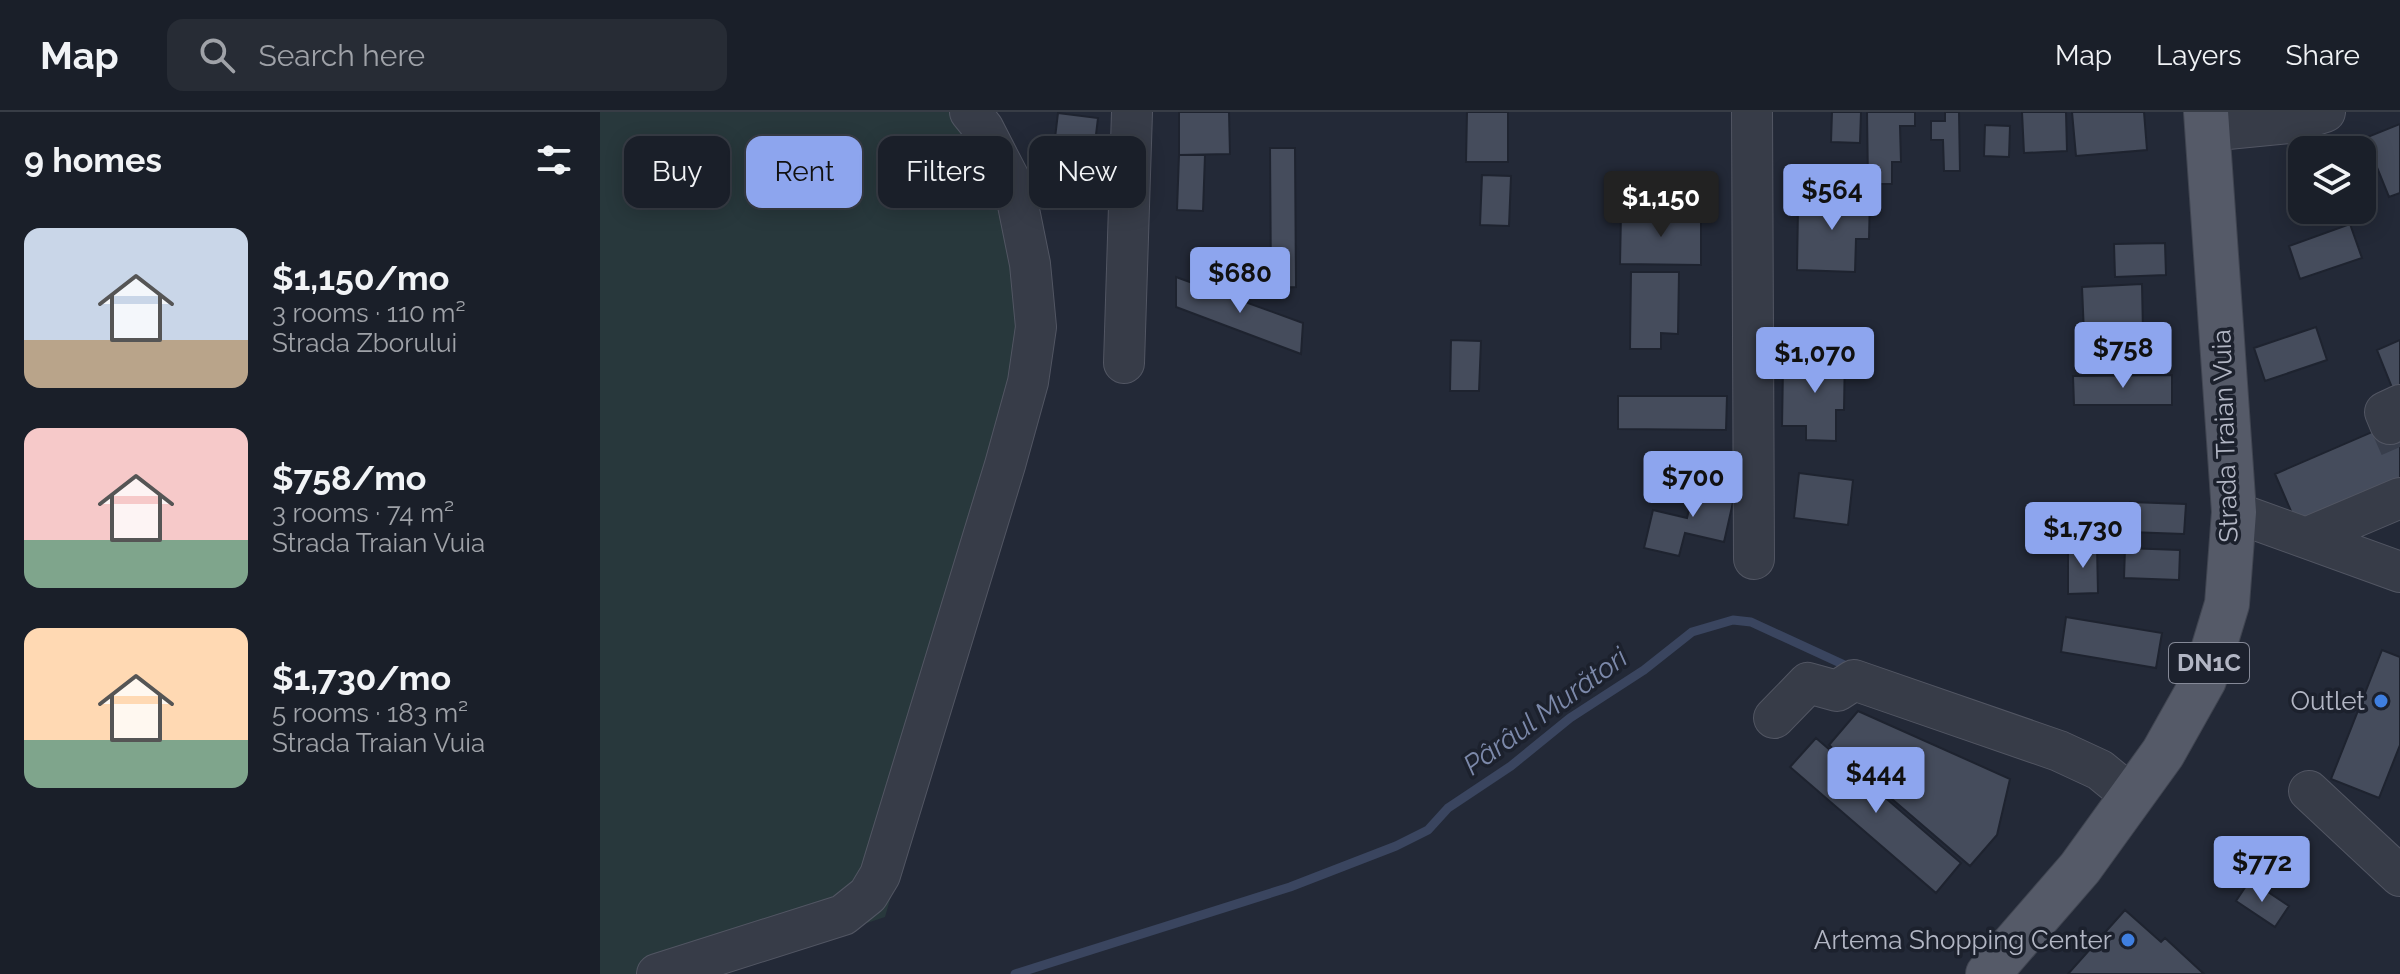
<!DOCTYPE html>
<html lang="en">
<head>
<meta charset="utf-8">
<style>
  body { margin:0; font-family:Raleway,sans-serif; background:#272c35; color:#f1f3f6; height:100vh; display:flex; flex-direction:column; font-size:30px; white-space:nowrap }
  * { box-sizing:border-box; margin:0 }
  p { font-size:26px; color:#9fa2a8 }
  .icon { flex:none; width:44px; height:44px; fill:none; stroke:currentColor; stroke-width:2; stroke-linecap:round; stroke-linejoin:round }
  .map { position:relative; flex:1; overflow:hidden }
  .panel { display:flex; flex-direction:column; background:#1a1f29; width:600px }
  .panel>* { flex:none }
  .guide { position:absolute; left:24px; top:24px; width:760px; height:72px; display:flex; gap:16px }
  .tools { position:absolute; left:1688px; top:24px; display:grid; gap:16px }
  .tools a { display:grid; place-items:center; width:88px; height:88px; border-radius:16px; background:#1a1f29; box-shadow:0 4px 20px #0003,0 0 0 2px #383d46; font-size:40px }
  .price { position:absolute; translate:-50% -68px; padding:0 18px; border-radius:8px; background:#8da5ee; color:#111; font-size:26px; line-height:52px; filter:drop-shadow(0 2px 4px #0008) }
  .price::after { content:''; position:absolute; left:50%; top:48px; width:24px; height:18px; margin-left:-12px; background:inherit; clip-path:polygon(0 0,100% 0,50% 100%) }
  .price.on { background:#222; color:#fff }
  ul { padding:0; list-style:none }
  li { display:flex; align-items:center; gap:24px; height:200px; padding:0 24px }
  li span { display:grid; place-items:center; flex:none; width:224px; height:160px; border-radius:16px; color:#555 }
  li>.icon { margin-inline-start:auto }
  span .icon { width:96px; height:96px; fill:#fffc; stroke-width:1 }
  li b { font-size:34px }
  h2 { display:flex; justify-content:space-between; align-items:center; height:96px; padding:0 24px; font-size:34px }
  .tag { padding:0 28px; border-radius:16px; background:#1a1f29; box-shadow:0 4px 20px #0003,0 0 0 2px #383d46; font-size:28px; line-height:72px }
  .tag.on { background:#8da5ee; color:#111 }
  header { display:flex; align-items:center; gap:48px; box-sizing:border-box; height:112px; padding:0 40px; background:#1a1f29; border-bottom:2px solid #383d46 }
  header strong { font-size:38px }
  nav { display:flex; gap:44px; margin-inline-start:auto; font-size:28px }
  .search { width:560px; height:72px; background:#272c35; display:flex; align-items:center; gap:20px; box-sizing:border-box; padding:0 28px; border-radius:16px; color:#9fa2a8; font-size:30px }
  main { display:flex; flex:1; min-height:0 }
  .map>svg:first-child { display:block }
  .green { fill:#28383c }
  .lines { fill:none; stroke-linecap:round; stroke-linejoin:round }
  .stream { stroke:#3a455f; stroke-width:9 }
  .building { fill:#454c5c; stroke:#1e232f; stroke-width:2 }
  .minor-tunnel { stroke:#383e4c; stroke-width:40; stroke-dasharray:40 20; stroke-linecap:butt }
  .minor-casing { stroke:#525663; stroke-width:42 }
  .major-casing { stroke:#404551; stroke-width:46 }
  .minor { stroke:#373c48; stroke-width:40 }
  .major { stroke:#555a68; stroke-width:44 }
  .shop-dot { fill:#3f7fe0; stroke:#1c212d; stroke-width:3 }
  .labels { text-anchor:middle; stroke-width:7; stroke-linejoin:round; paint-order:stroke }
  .shield { fill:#1c212d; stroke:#858997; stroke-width:2 }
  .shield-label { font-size:24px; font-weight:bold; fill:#b2b6c4 }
  .street-label { font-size:26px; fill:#b2b6c4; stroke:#1c212d }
  .poi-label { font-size:26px; fill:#b2b6c4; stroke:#1c212d; text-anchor:end }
  .water-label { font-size:28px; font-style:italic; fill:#7c89aa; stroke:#1c212d }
</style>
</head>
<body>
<header>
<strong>Map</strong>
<div class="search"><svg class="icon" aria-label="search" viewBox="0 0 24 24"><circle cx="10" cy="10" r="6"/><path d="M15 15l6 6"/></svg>Search here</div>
<nav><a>Map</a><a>Layers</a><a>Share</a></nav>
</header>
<main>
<section class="panel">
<h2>9 homes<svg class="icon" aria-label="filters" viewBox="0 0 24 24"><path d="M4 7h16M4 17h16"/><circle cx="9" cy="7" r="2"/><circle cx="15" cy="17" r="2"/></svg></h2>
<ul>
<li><span style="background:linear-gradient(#c9d6e8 70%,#b9a48a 0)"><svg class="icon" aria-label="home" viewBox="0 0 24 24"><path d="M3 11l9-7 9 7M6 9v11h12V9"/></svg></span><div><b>$1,150/mo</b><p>3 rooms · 110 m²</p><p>Strada Zborului</p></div></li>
<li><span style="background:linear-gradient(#f6c9c9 70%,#7fa58c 0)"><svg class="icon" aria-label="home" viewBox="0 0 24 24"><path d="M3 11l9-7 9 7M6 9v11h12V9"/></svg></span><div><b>$758/mo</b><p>3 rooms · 74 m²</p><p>Strada Traian Vuia</p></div></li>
<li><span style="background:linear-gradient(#ffd9b3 70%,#7fa58c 0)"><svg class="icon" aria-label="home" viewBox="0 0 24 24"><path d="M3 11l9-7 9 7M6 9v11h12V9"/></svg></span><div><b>$1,730/mo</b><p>5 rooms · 183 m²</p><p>Strada Traian Vuia</p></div></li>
</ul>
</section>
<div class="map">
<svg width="1800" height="862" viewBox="0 0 1800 862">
  <rect width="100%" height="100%" fill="#232937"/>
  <path class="green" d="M0 0H380L442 175 330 649 285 805 113 862H0Z"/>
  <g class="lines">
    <path class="stream" d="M415 862 690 775 796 734 828 718 848 696 911 654 970 606 1044 558 1092 520 1133 508 1151 510 1251 556"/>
  </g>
  <path class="building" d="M579 0H629L630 42 579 43Z
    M867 0H908V50H866Z
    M1232 0H1261L1260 31 1231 30Z
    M1267 0H1315V14H1300L1301 50H1292V72H1268Z
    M1345 0H1359L1360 59H1344L1343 28H1331V9H1345Z
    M1422 0H1466L1467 39 1424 41Z
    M1472 0H1544L1547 38 1476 44Z
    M458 1 498 6 493 47 472 45 455 26Z
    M1800 12V81L1789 85 1765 26Z
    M1385 13 1410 14 1409 45 1384 44Z
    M670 36H695L696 175 671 176Z
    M579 43H605L603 99 577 98Z
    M882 63 911 64 909 114 880 113Z
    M1213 83 1270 84 1269 127H1256L1255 160 1197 158 1198 95 1212 96Z
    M1021 101 1101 103V153L1020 152Z
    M1750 112 1762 146 1700 167 1689 134Z
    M1565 131 1566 163 1515 165 1514 132Z
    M1031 160H1079L1078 222 1061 221V237H1030Z
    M576 165 703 211 701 242 576 195Z
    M1542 172 1543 220 1484 222 1482 175Z
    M1716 215 1727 248 1665 269 1654 236Z
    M851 228 881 229 879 279H850Z
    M1800 228V275L1793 278 1777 238Z
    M1212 239 1245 240 1244 298H1236V329L1206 328V314H1182L1183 255H1212Z
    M1572 263V293H1474L1473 264Z
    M1018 284H1127L1126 318 1018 317Z
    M1800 308V368L1697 413 1675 362Z
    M1199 361 1253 368 1248 413 1194 406Z
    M1096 368 1136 377 1124 430 1085 421 1079 444 1044 436 1053 398 1087 406Z
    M1530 390 1586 392 1584 422 1529 420Z
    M1468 434H1497L1498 481 1468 482Z
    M1525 436 1580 438 1579 468 1524 466Z
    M1466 505 1562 521 1556 556 1461 540Z
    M1782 538 1800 545V633L1779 686 1731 667Z
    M1258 599 1410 667 1397 723 1370 754 1229 633Z
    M1216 626 1361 751 1336 781 1190 655Z
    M1650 768 1689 794 1675 815 1636 789Z
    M1525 798 1561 830 1565 826 1604 862H1468Z"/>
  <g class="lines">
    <path class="minor-tunnel" d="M1790 312 1800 335"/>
    <defs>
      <path id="minor" d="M1152 0 1154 447
        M1607 19 1690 11 1725 0
        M524 251 532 0
        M1790 312 1785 300 1800 293
        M1634 400 1800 460
        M1708 425 1800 386
        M1174 606 1208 571 1237 579 1254 568 1459 639 1500 658 1533 685
        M1709 679 1800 764
        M57 862 243 803 268 783 280 763 405 353 428 270 436 215 430 152 415 78 383 16 370 0"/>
      <path id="major" d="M1388 862 1480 756 1563 641 1604 568 1627 492 1634 400 1606 0"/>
    </defs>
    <use href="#minor" class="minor-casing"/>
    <use href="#major" class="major-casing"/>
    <use href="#minor" class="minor"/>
    <use href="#major" class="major"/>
  </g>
  <g class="shop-dot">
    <circle cx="1781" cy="589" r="8"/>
    <circle cx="1528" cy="828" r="8"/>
  </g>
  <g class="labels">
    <rect class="shield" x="1569" y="531" width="80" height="40" rx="6"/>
    <g class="shield-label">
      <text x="1609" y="559">DN1C</text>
    </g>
    <g class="street-label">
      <text transform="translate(1625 324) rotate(-92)" y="9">Strada Traian Vuia</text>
    </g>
    <g class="poi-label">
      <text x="1765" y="598">Outlet</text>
      <text x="1512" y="837">Artema Shopping Center</text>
    </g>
    <g class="water-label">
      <text transform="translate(945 599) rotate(-36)" y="10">Pârâul Murători</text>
    </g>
  </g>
</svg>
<div class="tools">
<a><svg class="icon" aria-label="layers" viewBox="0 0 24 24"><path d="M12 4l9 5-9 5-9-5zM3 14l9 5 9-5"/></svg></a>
</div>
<b class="price" style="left:1232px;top:120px">$564</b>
<b class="price on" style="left:1061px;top:127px">$1,150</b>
<b class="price" style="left:640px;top:203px">$680</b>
<b class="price" style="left:1523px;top:278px">$758</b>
<b class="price" style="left:1215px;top:283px">$1,070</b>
<b class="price" style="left:1093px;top:407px">$700</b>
<b class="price" style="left:1483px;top:458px">$1,730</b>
<b class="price" style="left:1276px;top:703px">$444</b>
<b class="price" style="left:1662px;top:792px">$772</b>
<div class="guide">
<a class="tag">Buy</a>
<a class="tag on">Rent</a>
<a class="tag">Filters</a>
<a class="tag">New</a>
</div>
</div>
</main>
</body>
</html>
